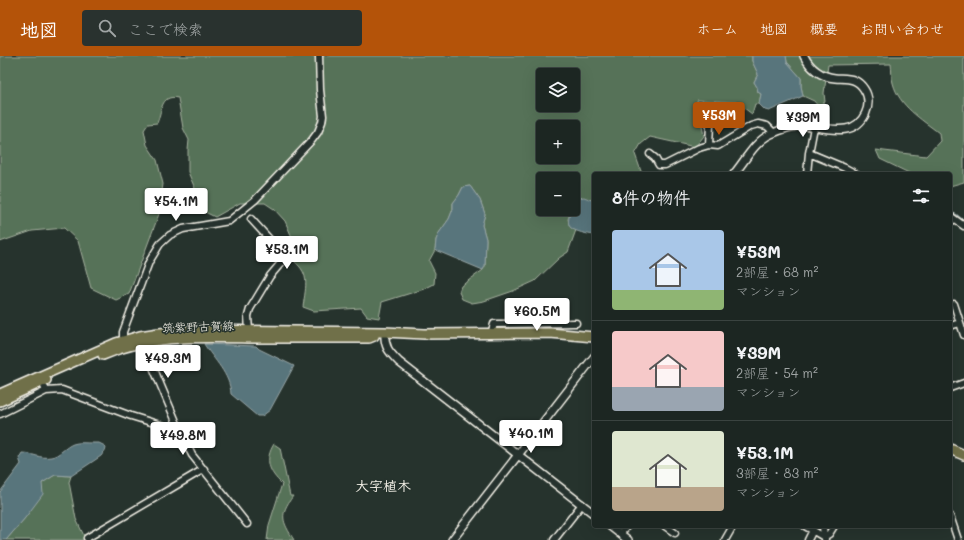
<!DOCTYPE html>
<html lang="ja">
<head>
<meta charset="utf-8">
<style>
  body { margin:0; font-family:Mali,"Klee One",sans-serif; background:#29322f; color:#f1f3f6; height:100vh; display:flex; flex-direction:column; font-size:15px; white-space:nowrap }
  * { box-sizing:border-box; margin:0 }
  p { font-size:13px; color:#a0a5a5 }
  .icon { flex:none; width:22px; height:22px; fill:none; stroke:currentColor; stroke-width:2; stroke-linecap:round; stroke-linejoin:round }
  .map { position:relative; flex:1; overflow:hidden }
  .sheet { position:absolute; left:592px; top:116px; width:360px; height:356px; display:flex; flex-direction:column; background:#1c2622; border-radius:4px; box-shadow:0 4px 16px #0002,0 0 0 1px #3a4340 }
  .sheet>* { flex:none }
  .fabs { position:absolute; left:536px; top:12px; display:grid; gap:8px }
  .fabs a { display:grid; place-items:center; width:44px; height:44px; border-radius:4px; background:#1c2622; box-shadow:0 4px 16px #0002,0 0 0 1px #3a4340; font-size:20px }
  .price { position:absolute; translate:-50% -34px; padding:0 9px; border-radius:4px; background:#fff; color:#222; font-size:13px; line-height:26px; filter:drop-shadow(0 1px 2px #0008) }
  .price::after { content:''; position:absolute; left:50%; top:24px; width:12px; height:9px; margin-left:-6px; background:inherit; clip-path:polygon(0 0,100% 0,50% 100%) }
  .price.current { background:#b45309; color:#fff }
  ul { padding:0; list-style:none }
  li { display:flex; align-items:center; gap:12px; height:100px; padding:0 20px }
  li+li { border-top:1px solid #3a4340 }
  li span { display:grid; place-items:center; flex:none; width:112px; height:80px; border-radius:4px; color:#555 }
  li>.icon { margin-inline-start:auto }
  span .icon { width:48px; height:48px; fill:#fffc; stroke-width:1 }
  li b { font-size:17px }
  h2 { display:flex; justify-content:space-between; align-items:center; height:48px; padding:0 20px; font-size:17px }
  header { display:flex; align-items:center; gap:24px; box-sizing:border-box; height:56px; padding:0 20px; background:#b45309; color:#fff }
  header strong { font-size:19px }
  nav { display:flex; gap:22px; margin-inline-start:auto; font-size:14px }
  .search { width:280px; height:36px; background:#29322f; display:flex; align-items:center; gap:10px; box-sizing:border-box; padding:0 14px; border-radius:4px; color:#a0a5a5; font-size:15px }
  .map>svg:first-child { display:block }
  .green { fill:#577258; stroke:#a6b2a0; fill-rule:evenodd }
  .water { fill:#59747b; stroke:#97a6a7 }
  .lines { fill:none; stroke-linecap:round; stroke-linejoin:round }
  .stream { stroke:#97a6a7; stroke-width:1.5 }
  .minor-casing { stroke:#f4f1e8; stroke-width:9 }
  .tertiary-casing { stroke:#f4f1e8; stroke-width:10 }
  .primary-casing { stroke:#f4f1e8; stroke-width:12 }
  .minor { stroke:#26332d; stroke-width:6 }
  .tertiary { stroke:#26332d; stroke-width:7 }
  .primary { stroke:#70704a; stroke-width:9 }
  .labels { text-anchor:middle; stroke-width:3; stroke-linejoin:round; paint-order:stroke }
  .street-label { font-size:12px; fill:#f4f1e8; stroke:#26332d }
  .quarter-label { font-size:14px; font-weight:bold; fill:#f4f1e8; stroke:#26332d }
</style>
</head>
<body>
<header>
<strong>地図</strong>
<div class="search"><svg class="icon" aria-label="search" viewBox="0 0 24 24"><circle cx="10" cy="10" r="6"/><path d="M15 15l6 6"/></svg>ここで検索</div>
<nav><a>ホーム</a><a>地図</a><a>概要</a><a>お問い合わせ</a></nav>
</header>
<div class="map">
<svg width="964" height="484" viewBox="0 0 964 484">
  <rect width="100%" height="100%" fill="#26332d"/>
  <filter id="ink" filterUnits="userSpaceOnUse"><feTurbulence type="fractalNoise" baseFrequency=".025" numOctaves="2"/><feDisplacementMap in="SourceGraphic" scale="8" xChannelSelector="R" yChannelSelector="G"/><feConvolveMatrix kernelMatrix="1 2 1 2 8 2 1 2 1" color-interpolation-filters="sRGB"/></filter>
  <g filter="url(#ink)">
    <path class="green" d="M0 0H752V5L758 18 754 26 757 31 758 36 761 38 759 48H755L752 58 736 46 697 44 704 80 695 91 650 81 641 88 635 98 642 118H594V145C583 141 580 139 573 150V123H543V153H572L568 163 570 171 576 174 568 196 559 202 535 225 513 235 484 245 472 247 462 243 459 236 461 230 483 214 485 210 486 183 482 169 485 158 480 144 470 130 463 131 459 139 453 147V153L449 163 439 177 436 184 435 194 429 205 435 217 434 228 424 233 382 246 379 262 367 260 361 252 314 255 303 251C306 228 311 217 290 202L294 186 285 165 274 153 265 147H240L215 161 205 156 188 116V94L189 84 183 72 178 42C160 38 162 56 157 67L148 68 144 74 147 89 157 104 163 128 159 158 129 238 116 244 91 232 78 185 64 172 32 175 0 186ZM543 19H573V49H543ZM543 71H573V101H543Z
      M786 0H964V126L950 130V118H911L880 103 876 94 926 100 940 85 939 77C921 63 899 50 893 27 891 21 892 14 891 8L828 9 824 37 825 46 818 50 814 45 803 40 801 30V22L787 6Z
      M274 388 280 392 290 440H293C279 459 282 465 294 484H267L269 469 282 428C269 416 264 404 274 388Z
      M55 419 71 420 69 426 76 463 86 484H6L25 462 31 453 42 427Z"/>
    <path class="water" d="M752 0H786L787 6 801 22V30L803 40 769 55 765 54 759 48 761 38 758 36 757 31 754 26 758 18 752 5Z
      M470 130 480 144 485 158 482 169 486 183 485 210 483 214 435 194 436 184 439 177 449 163 453 153V147L459 139 463 131Z
      M584 141 594 145V179C588 178 575 176 570 171 565 166 573 147 578 143 579 142 583 141 584 141Z
      M204 288 256 290 259 293 294 310 270 354 262 360H257L231 338C230 318 214 304 204 288Z
      M92 387H99L105 390 106 393 101 400 71 420 55 419 42 427 43 438 25 462 6 484H0V436L21 408 19 402 22 397C32 397 40 403 51 401 59 400 65 391 73 388 78 386 86 387 92 387Z"/>
    <g class="lines">
      <path class="stream" d="M816 96 838 106
        M854 113 862 118
        M950 156 957 159 964 165"/>
      <defs>
        <path id="minor" d="M709 89 710 69
          M809 97 845 112 856 118
          M650 98 655 102 659 109H665L699 92 709 89 718 90 751 70 758 68 767 70 774 77
          M807 118 809 97 814 71
          M950 160 964 170
          M954 248 964 279
          M950 270 960 267
          M249 275 248 260 250 253 270 220 281 207 282 197 251 163
          M491 278 494 268 576 267
          M142 285 180 375 192 399 247 468
          M123 288V276L149 206 160 188 170 179 183 173 229 165 255 144 312 84 318 76 322 66 323 60 320 34 319 0
          M41 323 46 335 62 334 131 360 180 375
          M950 332 964 327
          M0 358 46 335
          M950 460 958 484
          M665 470 675 477
          M805 470 824 481 825 483
          M823 470 824 481 829 478 834 470
          M620 478 627 470
          M87 482 204 413
          M554 484 582 448
          M725 484 733 470
          M808 484 813 474"/>
        <path id="tertiary" d="M734 118C745 105 755 85 771 78 782 73 798 68 810 70 821 72 835 75 846 73 864 70 874 48 864 33 856 21 847 23 835 22 821 21 810 12 804 0
          M385 276C384 291 389 296 399 306L594 458
          M610 470 628 484
          M452 484 594 301"/>
        <path id="primary" d="M103 299C148 279 199 281 247 282 288 282 328 282 369 282L374 280
          M0 338 116 287 140 280 159 277 199 274 385 276 424 278 550 277 594 281
          M0 345 46 324
          M950 393 964 399"/>
      </defs>
      <use href="#minor" class="minor-casing"/>
      <use href="#tertiary" class="tertiary-casing"/>
      <use href="#primary" class="primary-casing"/>
      <use href="#minor" class="minor"/>
      <use href="#tertiary" class="tertiary"/>
      <use href="#primary" class="primary"/>
    </g>
  </g>
  <g class="labels">
    <g class="street-label">
      <text transform="translate(198 271) rotate(-2)" y="4">筑紫野古賀線</text>
    </g>
    <g class="quarter-label">
      <text x="383" y="435">大字植木</text>
    </g>
  </g>
</svg>
<div class="fabs">
<a><svg class="icon" aria-label="layers" viewBox="0 0 24 24"><path d="M12 4l9 5-9 5-9-5zM3 14l9 5 9-5"/></svg></a>
<a>+</a>
<a>−</a>
</div>
<b class="price current" style="left:719px;top:80px">¥53M</b>
<b class="price" style="left:803px;top:82px">¥39M</b>
<b class="price" style="left:176px;top:166px">¥54.1M</b>
<b class="price" style="left:287px;top:214px">¥53.1M</b>
<b class="price" style="left:537px;top:276px">¥60.5M</b>
<b class="price" style="left:168px;top:323px">¥49.3M</b>
<b class="price" style="left:531px;top:398px">¥40.1M</b>
<b class="price" style="left:183px;top:400px">¥49.8M</b>
<section class="sheet">
<h2>8件の物件<svg class="icon" aria-label="filters" viewBox="0 0 24 24"><path d="M4 7h16M4 17h16"/><circle cx="9" cy="7" r="2"/><circle cx="15" cy="17" r="2"/></svg></h2>
<ul>
<li><span style="background:linear-gradient(#a9c7e8 75%,#8fb573 0)"><svg class="icon" aria-label="home" viewBox="0 0 24 24"><path d="M3 11l9-7 9 7M6 9v11h12V9"/></svg></span><div><b>¥53M</b><p>2部屋 · 68 m²</p><p>マンション</p></div></li>
<li><span style="background:linear-gradient(#f6c9c9 70%,#9aa5b1 0)"><svg class="icon" aria-label="home" viewBox="0 0 24 24"><path d="M3 11l9-7 9 7M6 9v11h12V9"/></svg></span><div><b>¥39M</b><p>2部屋 · 54 m²</p><p>マンション</p></div></li>
<li><span style="background:linear-gradient(#dfe7d0 70%,#b9a48a 0)"><svg class="icon" aria-label="home" viewBox="0 0 24 24"><path d="M3 11l9-7 9 7M6 9v11h12V9"/></svg></span><div><b>¥53.1M</b><p>3部屋 · 83 m²</p><p>マンション</p></div></li>
</ul>
</section>
</div>
</body>
</html>
